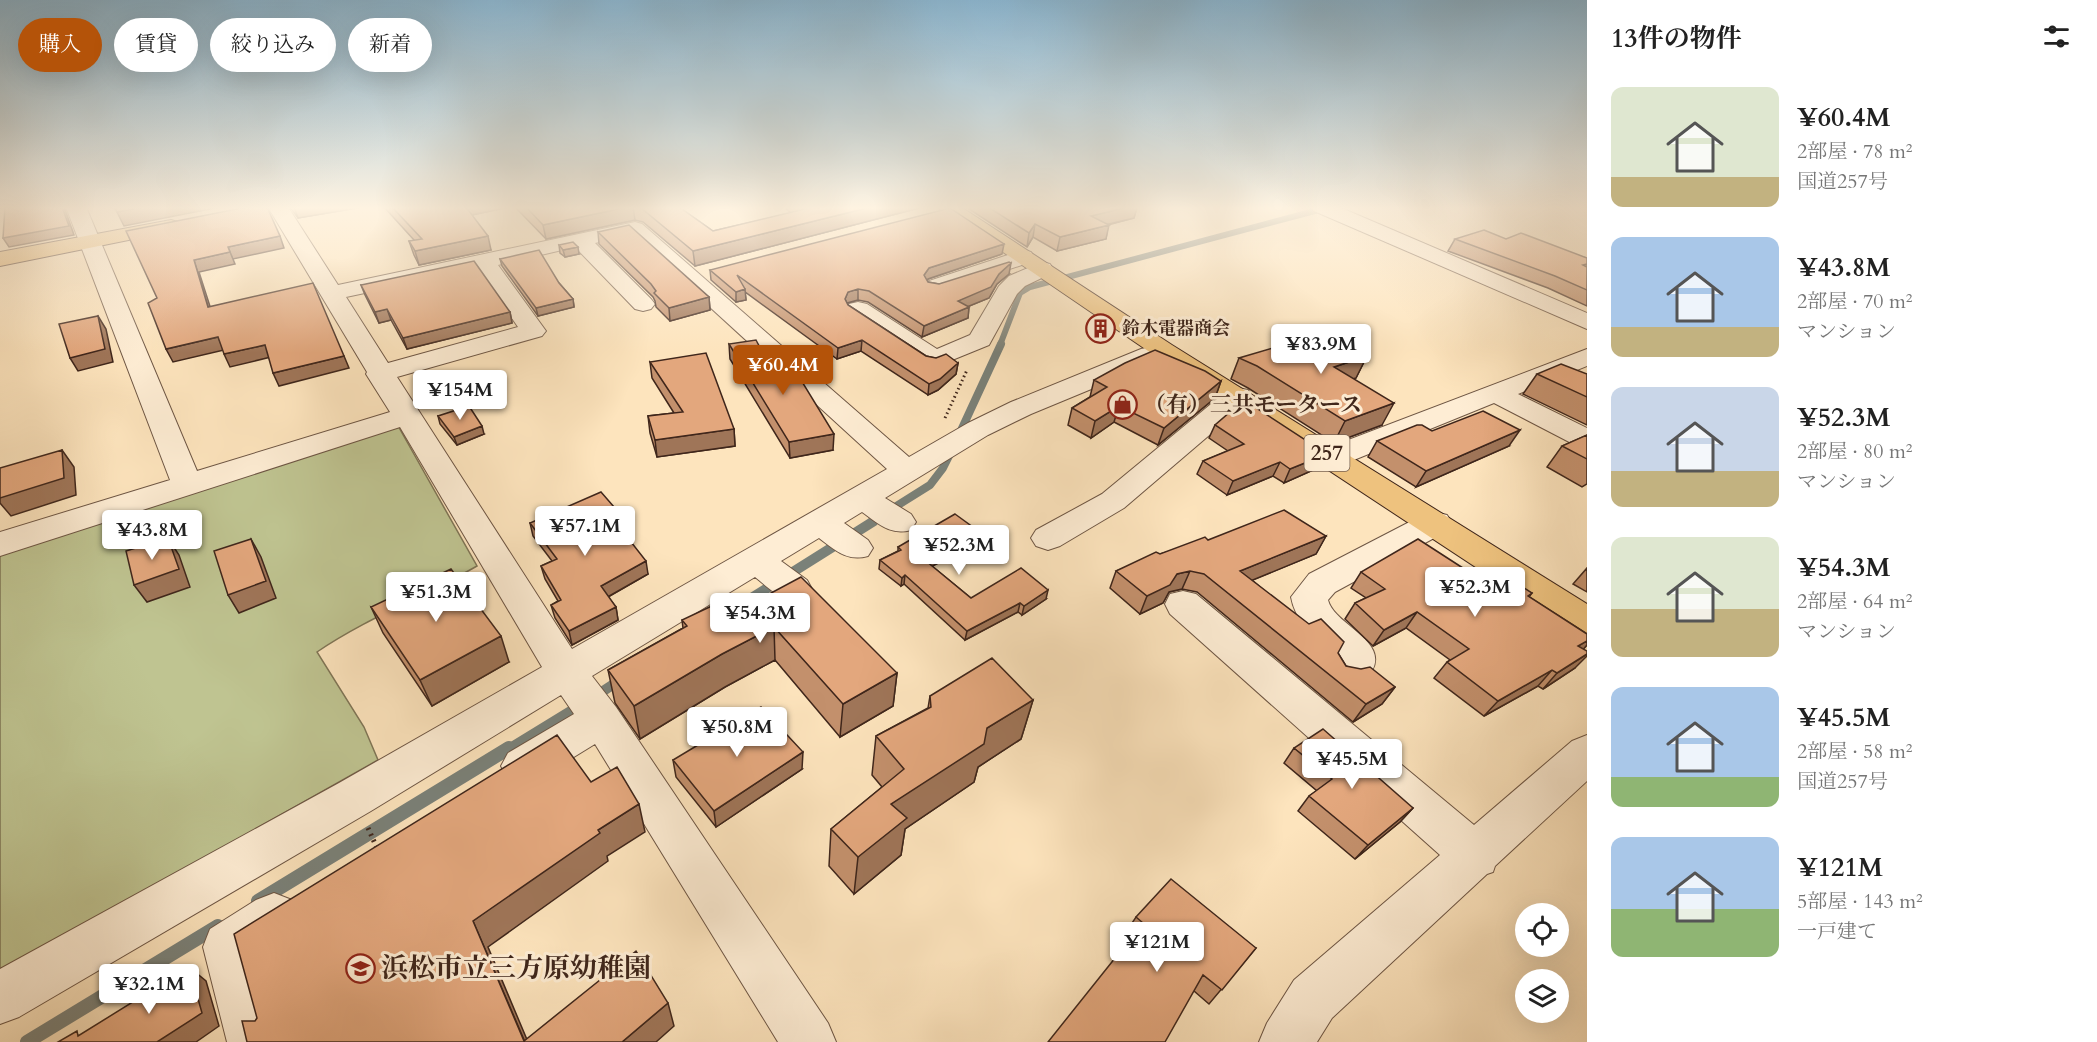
<!DOCTYPE html>
<html lang="ja">
<head>
<meta charset="utf-8">
<style>
  body { margin:0; font-family:Cardo,"Noto Serif JP",serif; background:#f2f2f2; color:#222; height:100vh; display:flex; flex-direction:column; font-size:22px; white-space:nowrap }
  * { box-sizing:border-box; margin:0 }
  p { font-size:20px; color:#767676 }
  .icon { flex:none; width:33px; height:33px; fill:none; stroke:currentColor; stroke-width:2; stroke-linecap:round; stroke-linejoin:round }
  .map { position:relative; flex:1; overflow:hidden }
  .sheet { display:flex; flex-direction:column; background:#fff; width:510px }
  .sheet>* { flex:none }
  .hud { position:absolute; left:18px; top:18px; width:570px; height:54px; display:flex; gap:12px }
  .controls { position:absolute; left:1515px; top:903px; display:grid; gap:12px }
  .controls a { display:grid; place-items:center; width:54px; height:54px; border-radius:50%; background:#fff; box-shadow:0 6px 24px #0002; font-size:30px }
  .price { position:absolute; translate:-50% -51px; padding:0 14px; border-radius:6px; background:#fff; color:#222; font-size:20px; line-height:39px; filter:drop-shadow(0 2px 3px #0008) }
  .price::after { content:''; position:absolute; left:50%; top:36px; width:18px; height:14px; margin-left:-9px; background:inherit; clip-path:polygon(0 0,100% 0,50% 100%) }
  .price.selected { background:#b45309; color:#fff }
  ul { padding:0; list-style:none }
  li { display:flex; align-items:center; gap:18px; height:150px; padding:0 24px }
  li span { display:grid; place-items:center; flex:none; width:168px; height:120px; border-radius:12px; color:#555 }
  li>.icon { margin-inline-start:auto }
  span .icon { width:72px; height:72px; fill:#fffc; stroke-width:1 }
  li b { font-size:26px }
  h2 { display:flex; justify-content:space-between; align-items:center; height:72px; padding:0 24px; font-size:26px }
  .tag { padding:0 21px; border-radius:27px; background:#fff; box-shadow:0 6px 24px #0002; font-size:21px; line-height:54px }
  .tag.selected { background:#b45309; color:#fff }
  main { display:flex; flex:1; min-height:0 }
  .map>svg:first-child { display:block }
  .green { fill:#bfc491; stroke:#7f7556; stroke-width:1.5 }
  .lines { fill:none; stroke-linecap:round; stroke-linejoin:round }
  .stream-far3 { stroke:#7a8179; stroke-width:6 }
  .stream-far2 { stroke:#7a8179; stroke-width:8 }
  .stream-far1 { stroke:#7a8179; stroke-width:10 }
  .stream { stroke:#7a8179; stroke-width:14 }
  .minor-casing { stroke:#6e5644; stroke-width:2 }
  .major-casing { stroke:#3f261b; stroke-width:2 }
  .highway-casing { stroke:#3f261b; stroke-width:2 }
  .path-far1 { stroke:#3f261b; stroke-width:3; stroke-dasharray:1.5 3; stroke-linecap:butt }
  .path { stroke:#3f261b; stroke-width:5; stroke-dasharray:2 4.5; stroke-linecap:butt }
  .minor { fill:#feedd4; fill-rule:evenodd }
  .major { fill:#eec27e; fill-rule:evenodd }
  .highway { fill:#eec27e; fill-rule:evenodd }
  .wall { fill:#c3906c; stroke:#3f261b; stroke-width:1.5 }
  .shaded-wall { fill:#9f7558; stroke:#3f261b; stroke-width:1.5 }
  .building { fill:#e3a77d; stroke:#3f261b; stroke-width:1.5 }
  .labels { text-anchor:middle; stroke-width:6; stroke-linejoin:round; paint-order:stroke }
  .far-poi-label { font-size:18px; font-weight:bold; fill:#3f261b; stroke:#feedd4; text-anchor:start }
  .shield { fill:#feedd4; stroke:#786252; stroke-width:1.5 }
  .shield-label { font-size:21px; font-weight:bold; fill:#3f261b }
  .poi-label { font-size:22px; font-weight:bold; fill:#3f261b; stroke:#feedd4; text-anchor:start }
  .near-poi-label { font-size:27px; font-weight:bold; fill:#3f261b; stroke:#feedd4; text-anchor:start }
</style>
</head>
<body>
<main>
<div class="map">
<svg width="1587" height="1042" viewBox="0 0 1587 1042">
  <rect width="100%" height="100%" fill="#fde4bd"/>
  <filter id="stains"><feTurbulence type="fractalNoise" baseFrequency=".00333" numOctaves="4"/><feColorMatrix values="0 0 0 0 .2 0 0 0 0 .09 0 0 0 0 .02 0 0 0 .5 -.17"/></filter>
  <radialGradient id="worn" r=".72"><stop offset=".6" stop-color="#630" stop-opacity="0"/><stop offset="1" stop-color="#630" stop-opacity=".3"/></radialGradient>
  <path class="green" d="M397 424 477 566C425 596 367 618 317 652L364 727 378 760 0 973V550Z"/>
  <g class="lines">
    <path class="stream-far3" d="M1000 345 1020 293 1030 287 1326 208"/>
    <path class="stream-far2" d="M958 437 1001 344
      M871 522 930 485 943 468 952 450"/>
    <path class="stream-far1" d="M734 609 874 521
      M594 697 620 680
      M507 750 582 704"/>
    <path class="stream" d="M258 901 509 748
      M27 1042 218 926"/>
    <defs>
      <path id="minor" d="M66 207H86L197 471 390 412 366 374 367 372 268 207H288L338 285 635 222 642 224 909 457 968 423 1011 402 1141 349 1150 347 1159 349 1163 355 1159 361 1031 414 988 435 885 498 911 514 916 522 911 530C890 536 878 523 862 512L844 523 868 540 873 548 868 556C847 562 835 550 819 538L781 561 807 580 812 589 807 598C783 605 773 591 755 577L592 676 616 707 828 1023 836 1042H778L595 744 538 779 523 785 508 779 501 766 508 753 574 714 561 695 371 811 19 1017 0 1024V969L339 783 542 667 400 427 0 556V532L170 480ZM631 235 887 469 572 649 397 377 542 336 546 331 498 265 575 247 635 309 643 311 651 309 655 304 651 299 595 243ZM478 269 518 327 388 363 346 297Z
        M1311 207H1339L1587 313V329L1314 211Z
        M1023 250 1031 252 1034 257 1031 262 937 293 929 291 925 286 929 281Z
        M1042 262 1050 264 1053 269 1050 274 1025 286 1017 294 989 345 935 367 926 365 849 314 846 309 849 304 858 302 867 304 937 349 970 335 999 286 1009 276Z
        M1587 349V366L1518 394 1587 428V449L1577 446 1494 403 1344 464 1333 466 1322 464 1318 457 1322 450Z
        M1238 388 1248 390 1252 396 1248 402 1124 508 1060 546 1048 550 1036 546 1031 538 1036 530 1102 494 1228 390Z
        M1435 512 1447 515 1452 523 1447 531 1335 592 1328 600C1334 625 1389 640 1372 671 1370 676 1367 679 1362 681 1352 686 1346 684 1335 681L1329 670 1336 659C1317 640 1296 624 1291 597L1309 574 1423 515Z
        M1183 591 1196 594 1474 825 1572 741 1587 735V781L1495 866 1493 872 1487 874 1332 1018 1317 1042H1259L1267 1023 1294 980 1440 855 1170 614 1165 604 1170 594Z
        M274 893 292 900 299 918 292 936 257 958 281 1042H227L203 947 210 929 256 900Z"/>
      <path id="major" d="M171 220 178 222 181 226 178 230 0 266V252Z"/>
      <path id="highway" d="M937 207H961L1172 345 1587 604V636L1574 632 1154 355Z"/>
    </defs>
    <use href="#minor" class="minor-casing"/>
    <use href="#major" class="major-casing"/>
    <use href="#highway" class="highway-casing"/>
    <path class="path-far1" d="M945 418 967 370"/>
    <path class="path" d="M368 828 377 848"/>
    <use href="#minor" class="minor"/>
    <use href="#major" class="major"/>
    <use href="#highway" class="highway"/>
  </g>
  <path class="wall" d="M290 207H363L298 218Z
    M384 207H509L472 215 491 250 419 265 414 255 409 241 414 240Z
    M515 207H679L713 231 791 213 784 207H923L695 266 643 222 635 220 546 239Z
    M966 207H1137L1134 218 1108 225 1106 239 1057 251 1033 237 1027 247Z
    M598 232 709 297 710 310 670 321 656 307 655 301 653 297 599 244Z
    M1455 239H1506L1587 258V306L1548 288 1448 251Z
    M559 245 579 254 565 257 560 253Z
    M1002 254 928 279 927 280 928 282 939 284 1009 274 997 284 989 298 969 306 968 318 922 337 868 302 858 300 847 303 848 305 926 356 958 363 956 374 938 390 928 395 861 351 837 359 745 292 746 300 736 302 711 280 710 270Z
    M500 259 559 283 573 299 574 307 538 316 502 266Z
    M361 285 510 312 512 323 407 349 391 320 379 323 365 295Z
    M729 344 776 378 833 450 790 458 730 359Z
    M1367 356 1356 378 1354 379 1382 425 1334 443 1248 388 1231 379 1239 358Z
    M650 362 734 429 735 446 657 457 650 433 648 416 674 413 652 378Z
    M1537 374H1587V425L1523 394Z
    M1094 380 1221 381 1215 398 1158 445 1114 422 1091 438 1068 425 1072 408 1090 397Z
    M438 416 484 434 457 445 440 424Z
    M1215 425 1327 454 1320 467 1284 483 1273 476 1227 495 1197 474 1203 461 1228 451 1209 438Z
    M1432 431 1509 446 1416 487 1368 457 1377 441Z
    M1587 435V484L1582 487 1547 467 1562 446Z
    M621 515 623 528 621 529 648 574 608 597 616 607 618 620 572 645 555 618 551 605 558 601 545 579 541 566 552 561 533 536 530 523Z
    M981 533 979 542 932 566 971 598 1046 599 1022 615 1018 612 965 640 904 584 901 586 879 569 880 560 898 551V547Z
    M1326 536 1316 554 1252 580 1338 653 1346 666 1395 687 1382 704 1353 722 1197 592 1182 589 1169 592 1163 603 1140 614 1110 588 1116 571 1160 554 1208 540Z
    M1587 568V592L1573 584Z
    M1361 572 1483 581 1532 593 1529 597 1587 634V645L1583 649 1575 668 1543 689 1538 686 1484 716 1434 678 1447 662 1450 660 1406 628 1373 646 1345 619 1355 603 1366 598 1351 588Z
    M371 607 509 662 432 706 383 633Z
    M745 607 897 673 893 706 840 737 775 660 725 687 640 739 615 703 608 670 683 628 682 620Z
    M930 696 1033 700 1021 739 978 767 974 782 905 829 901 855 854 894 829 866 831 829 882 787 872 775 876 736 928 708Z
    M1294 748 1413 808 1400 822 1355 859 1298 811 1309 796 1317 791 1284 763Z
    M673 760 802 769 716 827 676 777Z
    M1136 917 1256 948 1209 1004 1126 932Z"/>
  <path class="shaded-wall" d="M62 207H64L74 235 9 247 3 238Z
    M144 207H220L124 226 117 212Z
    M294 207H363L298 218Z
    M464 207H509L466 216Z
    M628 207H633L635 220 546 239 543 225Z
    M871 207H923L695 266 693 251Z
    M1128 207H1137L1134 218 1088 229 1091 216Z
    M1035 224 1033 237 1027 247 1029 233Z
    M1109 225 1106 239 1057 251 1060 237Z
    M280 236 284 248 233 259 228 247Z
    M488 236 491 250 419 265 415 251Z
    M1004 244 1002 254 928 279 923 286 924 275 929 268Z
    M578 247 579 254 565 257 563 250Z
    M230 252 235 264 199 272 214 319 208 307 194 260Z
    M1011 263 1009 274 997 284 989 298 957 311 958 301 999 274Z
    M745 289 746 300 736 302V292Z
    M858 289V300L847 303 845 299 848 292Z
    M709 297 710 310 670 321 669 308Z
    M573 299 574 307 538 316 536 308Z
    M969 307 968 318 922 337 924 326Z
    M387 309 391 320 379 323 375 312Z
    M510 312 512 323 407 349 403 338Z
    M98 316 106 329 113 362 78 371 70 358Z
    M218 337 224 350 173 362 166 349Z
    M862 340 861 351 837 359 838 348Z
    M265 345 271 357 230 367 224 354Z
    M344 356 349 368 279 386 273 373Z
    M1367 356 1356 378 1323 388 1334 367Z
    M958 363 956 374 938 390 928 395 929 384Z
    M1221 381 1215 398 1158 445 1164 428Z
    M1394 403 1382 425 1334 443 1345 421Z
    M1119 406 1114 422 1091 438 1095 421Z
    M482 426 484 434 457 445 454 437Z
    M734 429 735 446 657 457 655 440Z
    M1520 430 1509 446 1416 487 1426 471Z
    M834 434 833 450 790 458 789 442Z
    M62 450 74 467 76 495 11 516 0 503V498Z
    M1327 454 1320 467 1284 483 1290 469Z
    M1280 462 1273 476 1227 495 1233 481Z
    M621 515 623 528 616 532 613 519Z
    M981 533 979 542 925 570 926 561Z
    M1326 536 1316 554 1231 589 1240 571Z
    M168 538 179 555 190 587 147 602 134 585Z
    M251 539 261 557 276 598 239 613 228 595Z
    M646 561 648 574 604 599 601 586Z
    M1190 571 1182 589 1169 592 1163 603 1140 614 1147 596 1177 574Z
    M905 575 904 584 901 586 902 578Z
    M1048 590 1046 599 1022 615 1024 606Z
    M1020 603 1018 612 965 640 967 631Z
    M616 607 618 620 572 645 569 631Z
    M1417 612 1406 628 1373 646 1384 630Z
    M774 627 775 660 725 687 640 739 634 706 722 654Z
    M501 636 509 662 432 706 420 680Z
    M1587 641V645L1579 654 1578 646Z
    M1587 654V656L1575 668 1543 689 1557 673Z
    M1552 670 1538 686 1484 716 1498 701Z
    M897 673 893 706 840 737 843 704Z
    M1395 687 1382 704 1353 722 1366 704Z
    M1033 700 1021 739 978 767 974 782 905 829 901 855 854 894 858 857 891 804 987 728Z
    M803 752 802 769 716 827 714 811Z
    M639 804 645 832 607 856 608 861 488 947 528 1042H525L473 921 598 830Z
    M1413 808 1400 822 1355 859 1368 845Z
    M189 967 206 981 219 1026 196 1042H157Z
    M668 1003 674 1026 656 1042H622Z"/>
  <path class="building" d="M5 207H62L69 226 3 238Z
    M114 207H144L117 212Z
    M247 207H267L280 236 228 247 230 252 194 260 208 307 313 283 344 356 273 373 265 345 224 354 218 337 166 349 148 303 157 298 126 231Z
    M392 207H466L488 236 415 251 409 241 422 239Z
    M526 207H628L543 225Z
    M637 207H679L713 231 805 209 802 207H871L693 251 641 208Z
    M988 207H1128L1091 216 1109 225 1060 237 1035 224 1029 233Z
    M950 208 1004 244 929 268 924 275 928 282 939 284 1009 262 1011 263 999 274 991 287 958 301 969 307 924 326 869 291 858 289 848 292 845 299 848 305 926 356 936 358 946 354 958 363 940 379 929 384 862 340 838 348 737 275 745 289 736 292 710 270Z
    M629 225 709 297 669 308 654 293 656 291 651 284 598 232Z
    M1484 230 1506 239 1521 233 1587 258V264L1583 265 1587 267V290L1555 276 1455 239Z
    M573 242 578 247 563 250 559 245Z
    M539 250 559 283 573 299 536 308 500 259Z
    M474 261 510 312 403 338 387 309 375 312 361 285Z
    M98 316 105 349 70 358 59 324Z
    M1324 333 1367 356 1334 367 1394 403 1345 421 1257 366 1239 358Z
    M756 340 776 378 798 375 834 434 789 442 729 344Z
    M1155 350 1205 371 1221 381 1164 428 1119 406 1095 421 1072 408 1107 387 1094 380 1125 363Z
    M706 353 734 429 655 440 648 416 683 412 650 362Z
    M1561 364 1587 374V397L1537 374Z
    M1244 400 1327 454 1290 469 1280 462 1233 481 1203 461 1244 444 1215 425Z
    M469 406 482 426 454 437 438 416Z
    M1483 411 1520 430 1426 471 1377 441 1417 425H1422L1432 431Z
    M1587 435V459L1562 446Z
    M62 450 64 478 0 498V468Z
    M601 492 621 515 613 519 646 561 601 586 616 607 569 631 551 605 561 600 541 566 557 559 530 523Z
    M1284 510 1326 536 1240 571 1309 624 1321 619 1344 642 1338 653 1346 666 1361 669 1370 667 1395 687 1366 704 1204 574 1190 571 1177 574 1170 585 1147 596 1116 571 1156 552 1160 554 1205 537 1208 540Z
    M955 514 981 533 926 561 971 598 1021 568 1048 590 1024 606 1020 603 967 631 905 575 902 578 880 560 901 550 898 547Z
    M168 538 179 569 134 585 126 551Z
    M251 539 266 581 228 595 214 551Z
    M1418 539 1483 581 1499 572 1532 593 1528 596 1587 634V641L1578 646 1587 651V654L1557 673 1552 670 1498 701 1447 662 1469 649 1417 612 1384 630 1355 603 1385 589 1361 572Z
    M451 569 501 636 420 680 371 607Z
    M801 577 897 673 843 704 774 627 722 654 634 706 608 670 687 626 682 620 735 595 745 607Z
    M992 658 1033 700 987 728 984 744 891 804 907 818 858 857 831 829 904 769 876 736 931 707 930 696Z
    M761 707 803 752 714 811 673 760Z
    M1323 729 1413 808 1368 845 1309 796 1332 779 1294 748Z
    M557 735 591 782 617 767 639 804 598 830 600 833 473 921 524 1041 636 951 668 1003 622 1042H247L242 1021H255L257 1018 234 934Z
    M1171 879 1256 948 1222 990 1203 975 1165 1042H1048L1143 923 1136 917Z
    M189 967 202 1013 157 1042H58L77 1031 78 1036Z"/>
  <linearGradient id="sky" x2="0" y2="1"><stop stop-color="#8bb8d4"/><stop offset="0.59" stop-color="#fef3e1"/><stop offset="1" stop-color="#fef3e1" stop-opacity="0"/></linearGradient>
  <rect width="1587" height="353" fill="url(#sky)"/>
  <defs>
    <symbol id="building-ring" viewBox="-11 -11 22 22"><circle r="9.5" fill="#feedd4" stroke="#8f2418" stroke-width="1.5"/><path d="M-4-6H4V6H1V3H-1V6H-4ZM-2.5-4.3h1.7v1.8h-1.7ZM.8-4.3h1.7v1.8H.8ZM-2.5-1h1.7V.8h-1.7ZM.8-1h1.7V.8H.8Z" fill="#8f2418"/></symbol>
    <symbol id="shop-ring" viewBox="-11 -11 22 22"><circle r="9.5" fill="#feedd4" stroke="#8f2418" stroke-width="1.5"/><path d="M-5-2.5h2.3a2.7 3.5 0 0 1 5.4 0H5L5.5 6h-11ZM-1.5-2.5h3a1.5 2.3 0 0 0-3 0Z" fill="#8f2418"/></symbol>
    <symbol id="school-ring" viewBox="-11 -11 22 22"><circle r="9.5" fill="#feedd4" stroke="#8f2418" stroke-width="1.5"/><path d="M0-5L7-2L0 1L-7-2ZM-4 1L0 2.5L4 1V4Q0 6-4 4Z" fill="#8f2418"/></symbol>
  </defs>
  <g fill-rule="evenodd">
    <use href="#building-ring" x="1084" y="312" width="33" height="33"/>
    <use href="#shop-ring" x="1106" y="388" width="33" height="33"/>
    <use href="#school-ring" x="344" y="952" width="33" height="33"/>
  </g>
  <g class="labels">
    <g class="far-poi-label">
      <text x="1122" y="334">鈴木電器商会</text>
    </g>
    <rect class="shield" x="1304.5" y="435" width="45" height="36" rx="4.5"/>
    <g class="shield-label">
      <text x="1327" y="460">257</text>
    </g>
    <g class="poi-label">
      <text x="1144" y="412">（有）三共モータース</text>
    </g>
    <g class="near-poi-label">
      <text x="381" y="977">浜松市立三方原幼稚園</text>
    </g>
  </g>
  <rect width="100%" height="100%" filter="url(#stains)"/>
  <rect width="100%" height="100%" fill="url(#worn)"/>
</svg>
<div class="controls">
<a><svg class="icon" aria-label="locate" viewBox="0 0 24 24"><circle cx="12" cy="12" r="6"/><path d="M12 2v4M12 18v4M2 12h4M18 12h4"/></svg></a>
<a><svg class="icon" aria-label="layers" viewBox="0 0 24 24"><path d="M12 4l9 5-9 5-9-5zM3 14l9 5 9-5"/></svg></a>
</div>
<b class="price" style="left:1321px;top:375px">¥83.9M</b>
<b class="price selected" style="left:783px;top:396px">¥60.4M</b>
<b class="price" style="left:460px;top:421px">¥154M</b>
<b class="price" style="left:585px;top:557px">¥57.1M</b>
<b class="price" style="left:152px;top:561px">¥43.8M</b>
<b class="price" style="left:959px;top:576px">¥52.3M</b>
<b class="price" style="left:1475px;top:618px">¥52.3M</b>
<b class="price" style="left:436px;top:623px">¥51.3M</b>
<b class="price" style="left:760px;top:644px">¥54.3M</b>
<b class="price" style="left:737px;top:758px">¥50.8M</b>
<b class="price" style="left:1352px;top:790px">¥45.5M</b>
<b class="price" style="left:1157px;top:973px">¥121M</b>
<b class="price" style="left:149px;top:1015px">¥32.1M</b>
<div class="hud">
<a class="tag selected">購入</a>
<a class="tag">賃貸</a>
<a class="tag">絞り込み</a>
<a class="tag">新着</a>
</div>
</div>
<section class="sheet">
<h2>13件の物件<svg class="icon" aria-label="filters" viewBox="0 0 24 24"><path d="M4 7h16M4 17h16"/><circle cx="9" cy="7" r="2"/><circle cx="15" cy="17" r="2"/></svg></h2>
<ul>
<li><span style="background:linear-gradient(#dfe7d0 75%,#c2b280 0)"><svg class="icon" aria-label="home" viewBox="0 0 24 24"><path d="M3 11l9-7 9 7M6 9v11h12V9"/></svg></span><div><b>¥60.4M</b><p>2部屋 · 78 m²</p><p>国道257号</p></div></li>
<li><span style="background:linear-gradient(#a9c7e8 75%,#c2b280 0)"><svg class="icon" aria-label="home" viewBox="0 0 24 24"><path d="M3 11l9-7 9 7M6 9v11h12V9"/></svg></span><div><b>¥43.8M</b><p>2部屋 · 70 m²</p><p>マンション</p></div></li>
<li><span style="background:linear-gradient(#c9d6e8 70%,#c2b280 0)"><svg class="icon" aria-label="home" viewBox="0 0 24 24"><path d="M3 11l9-7 9 7M6 9v11h12V9"/></svg></span><div><b>¥52.3M</b><p>2部屋 · 80 m²</p><p>マンション</p></div></li>
<li><span style="background:linear-gradient(#dfe7d0 60%,#c2b280 0)"><svg class="icon" aria-label="home" viewBox="0 0 24 24"><path d="M3 11l9-7 9 7M6 9v11h12V9"/></svg></span><div><b>¥54.3M</b><p>2部屋 · 64 m²</p><p>マンション</p></div></li>
<li><span style="background:linear-gradient(#a9c7e8 75%,#8fb573 0)"><svg class="icon" aria-label="home" viewBox="0 0 24 24"><path d="M3 11l9-7 9 7M6 9v11h12V9"/></svg></span><div><b>¥45.5M</b><p>2部屋 · 58 m²</p><p>国道257号</p></div></li>
<li><span style="background:linear-gradient(#a9c7e8 60%,#8fb573 0)"><svg class="icon" aria-label="home" viewBox="0 0 24 24"><path d="M3 11l9-7 9 7M6 9v11h12V9"/></svg></span><div><b>¥121M</b><p>5部屋 · 143 m²</p><p>一戸建て</p></div></li>
</ul>
</section>
</main>
</body>
</html>
